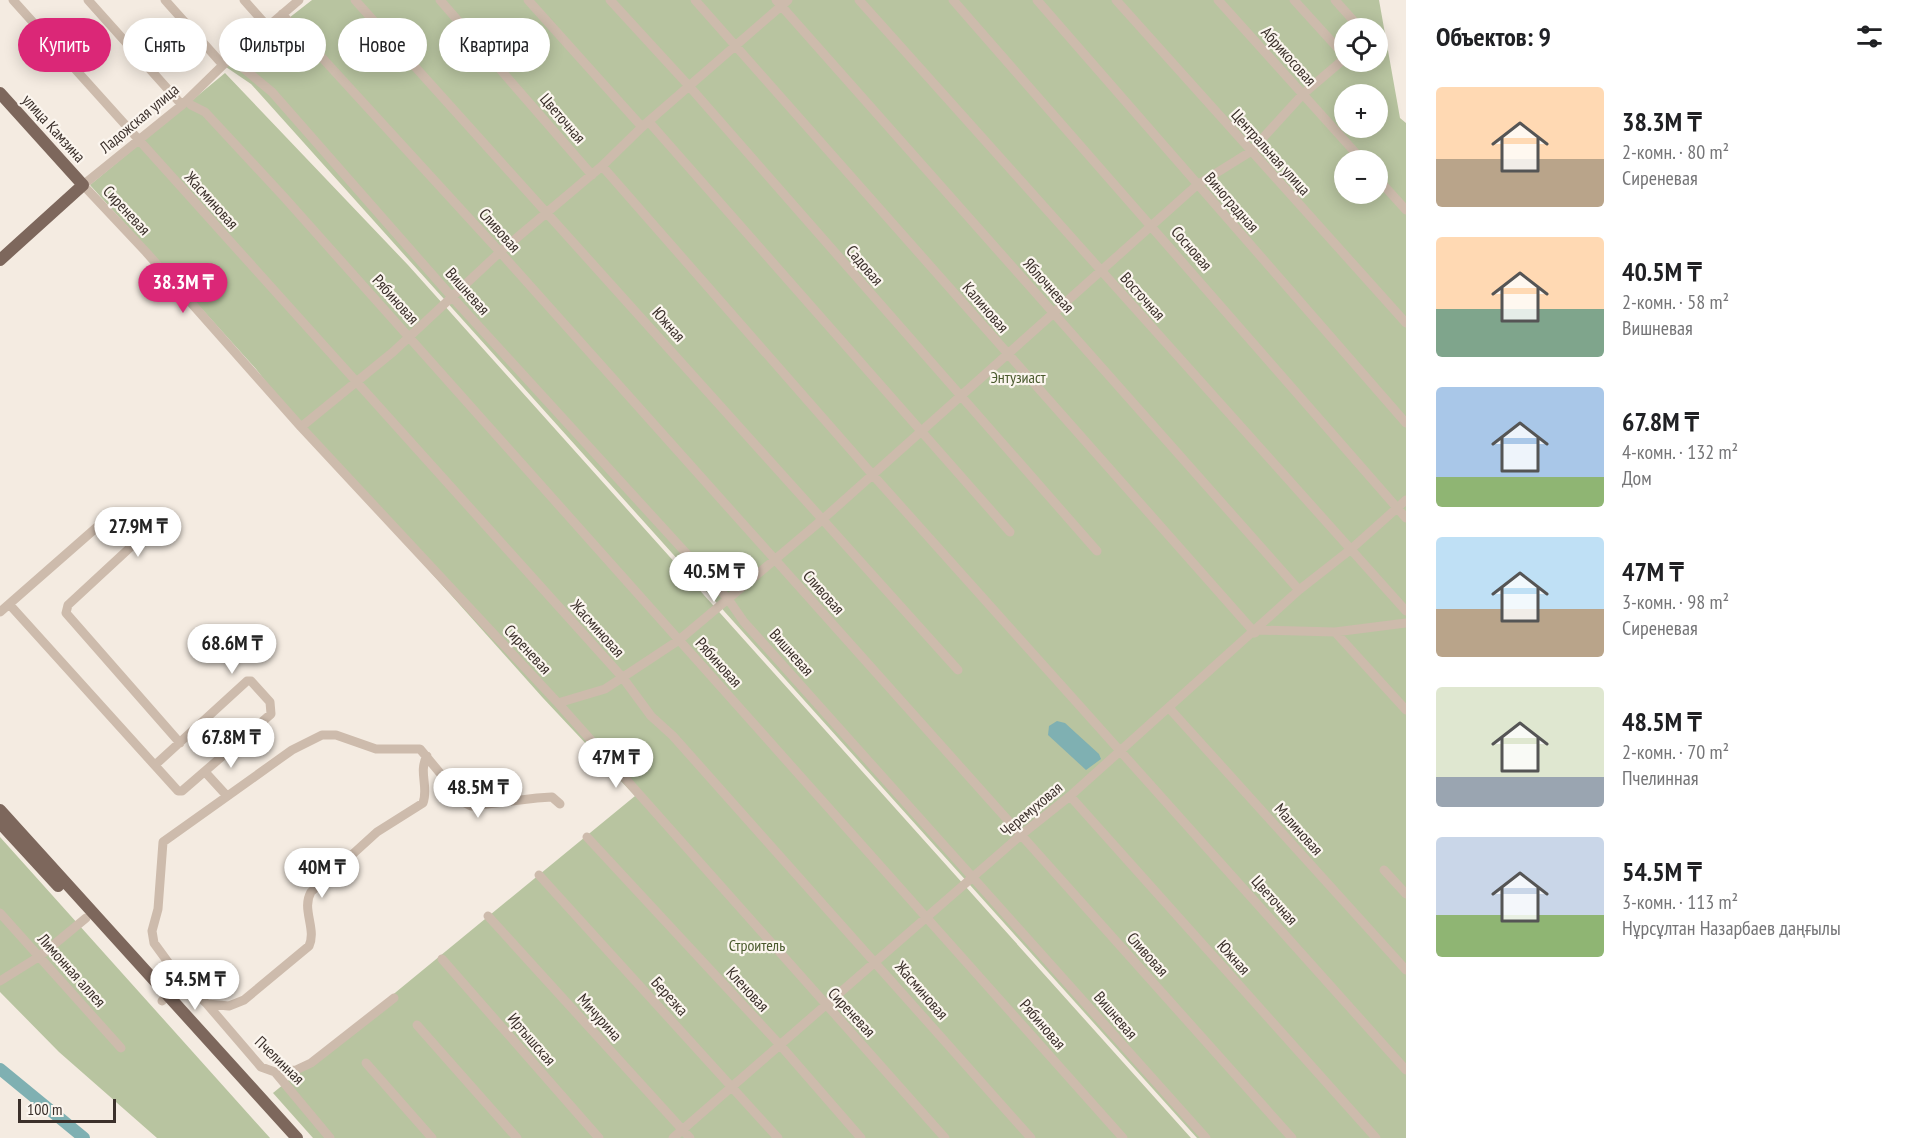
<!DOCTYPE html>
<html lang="ru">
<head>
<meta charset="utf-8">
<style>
  body { margin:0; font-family:"PT Sans Narrow",sans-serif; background:#f2f2f2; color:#202124; height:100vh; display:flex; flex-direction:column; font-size:22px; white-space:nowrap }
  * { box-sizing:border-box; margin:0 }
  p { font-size:20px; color:#757577 }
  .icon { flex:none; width:33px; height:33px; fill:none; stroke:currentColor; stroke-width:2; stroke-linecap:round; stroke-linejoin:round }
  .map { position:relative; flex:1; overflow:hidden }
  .panel { display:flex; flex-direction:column; background:#fff; width:510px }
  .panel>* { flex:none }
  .guide { position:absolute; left:18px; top:18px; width:570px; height:54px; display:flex; gap:12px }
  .buttons { position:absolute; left:1334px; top:18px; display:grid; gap:12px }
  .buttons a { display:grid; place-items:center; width:54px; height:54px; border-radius:50%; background:#fff; box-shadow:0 3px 15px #0003; font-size:30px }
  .scale { position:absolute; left:18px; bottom:15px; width:98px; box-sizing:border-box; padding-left:6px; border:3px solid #3b302b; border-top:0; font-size:16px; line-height:21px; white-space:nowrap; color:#3b302b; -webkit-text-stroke:4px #fbf5ee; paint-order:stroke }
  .price { position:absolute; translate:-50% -51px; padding:0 14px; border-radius:21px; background:#fff; color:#222; font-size:20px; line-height:39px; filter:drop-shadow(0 2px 3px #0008) }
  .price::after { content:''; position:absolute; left:50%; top:36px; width:18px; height:14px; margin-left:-9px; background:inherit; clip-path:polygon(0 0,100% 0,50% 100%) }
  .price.on { background:#db2777; color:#fff }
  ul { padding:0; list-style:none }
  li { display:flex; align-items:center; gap:18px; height:150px; padding:0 30px }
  li span { display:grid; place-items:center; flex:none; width:168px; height:120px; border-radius:6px; color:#555 }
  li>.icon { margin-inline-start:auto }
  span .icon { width:72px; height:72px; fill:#fffc; stroke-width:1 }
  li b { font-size:26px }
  h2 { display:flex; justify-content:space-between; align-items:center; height:72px; padding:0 30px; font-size:26px }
  .pill { padding:0 21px; border-radius:27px; background:#fff; box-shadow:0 3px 15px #0003; font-size:21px; line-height:54px }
  .pill.on { background:#db2777; color:#fff }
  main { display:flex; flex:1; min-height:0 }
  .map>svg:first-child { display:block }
  .green { fill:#b8c4a0; fill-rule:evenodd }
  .water { fill:#7fb0b2 }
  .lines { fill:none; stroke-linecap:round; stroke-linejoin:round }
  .river { stroke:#7fb0b2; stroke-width:12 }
  .minor { stroke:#cdbbac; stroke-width:9 }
  .major { stroke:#7d675c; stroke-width:12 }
  .labels { text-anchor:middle; stroke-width:4.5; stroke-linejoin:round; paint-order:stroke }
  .street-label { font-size:16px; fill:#3b302b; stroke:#fbf5ee }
  .park-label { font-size:16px; fill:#4a5a2e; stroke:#fbf5ee }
</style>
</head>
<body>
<main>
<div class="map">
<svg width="1406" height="1138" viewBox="0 0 1406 1138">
  <rect width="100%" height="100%" fill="#f4ebe1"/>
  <path class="green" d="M312 0H1379L1400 118 1406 123V1138H1197L251 84 226 67ZM1344 28H1377V62H1344ZM1344 94H1377V128H1344ZM1344 160H1377V194H1344Z
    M225 73 408 265 1191 1138H313L273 1093 635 796 543 698 301 427 256 369 90 185Z
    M0 837 270 1138H157L59 1052 0 992Z"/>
  <path class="water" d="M1057 721 1065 723 1099 754 1101 759 1086 770 1048 735 1049 726Z"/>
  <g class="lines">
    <path class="river" d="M0 1069 84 1138"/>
    <path class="minor" d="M13 0 623 678 651 716 673 736 1031 1138
      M88 0 182 105
      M165 0 223 65
      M244 0 268 27
      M299 0 223 65 182 105 83 185 146 252 301 427 558 703 945 1138
      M355 0 958 670
      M440 0 592 175
      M528 0 642 127
      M610 0 689 86 1097 551
      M695 0 1255 633
      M776 0 1299 590
      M859 0 1406 611
      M953 0 1406 518
      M1037 0 1406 423
      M1116 0 1406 323
      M1218 0 1362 160
      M1294 0 1344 55
      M1335 0 1360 28
      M282 14 500 252 1292 1138
      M231 58 272 92 452 297 728 599 744 622 1206 1138
      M191 105 205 112 284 197 1123 1138
      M649 122 1010 532
      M602 166 872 474 1406 1070
      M1377 178 1406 210
      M301 427 393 352 500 252 602 166 642 127 788 0
      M9 604 178 791H182L271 714 270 702 251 681H247L155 765
      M0 612 113 513H117L135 535V543L68 605 66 613 180 743
      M1257 630 1335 632 1406 623
      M1335 632 1406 710
      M558 703 605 689 679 640 823 519 1197 185 1250 152 1303 94 1344 59
      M1169 708 1406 970
      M206 773 227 796
      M1070 796 1376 1138
      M587 837 781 1046 861 1138
      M1384 870 1406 894
      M539 875 778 1138
      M0 913 121 1048
      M488 916 690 1138
      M442 959 599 1138
      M0 981 40 956 86 918
      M162 1001 181 980
      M207 1004 229 1006 244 1000 309 946C317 929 301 909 311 892L377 832 423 803C429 787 418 772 427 756
      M417 1025 517 1138
      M366 1063 432 1138
      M275 1072 296 1070 311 1063 394 998
      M330 1138 275 1072 261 1067 207 1004 181 980 154 943 152 931 158 909 163 842 292 750 322 735H336L376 749H420L465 803 471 806 537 798 552 797 560 804
      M673 1138 1021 835 1070 796 1299 590 1350 550 1406 500"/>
    <path class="major" d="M0 93 83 185 0 260
      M0 810 297 1138
      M0 823 58 886"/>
  </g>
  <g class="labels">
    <g class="street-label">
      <text transform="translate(1289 56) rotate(48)" y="6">Абрикосовая</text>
      <text transform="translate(139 118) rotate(-40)" y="6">Ладожская улица</text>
      <text transform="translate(563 118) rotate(49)" y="6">Цветочная</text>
      <text transform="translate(54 128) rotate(48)" y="6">улица Камзина</text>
      <text transform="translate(1271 152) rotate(48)" y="6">Центральная улица</text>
      <text transform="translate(212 200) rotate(48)" y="6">Жасминовая</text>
      <text transform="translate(1232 202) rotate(49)" y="6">Виноградная</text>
      <text transform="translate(127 210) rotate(47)" y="6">Сиреневая</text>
      <text transform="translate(500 230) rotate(48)" y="6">Сливовая</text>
      <text transform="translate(1192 248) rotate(49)" y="6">Сосновая</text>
      <text transform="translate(865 265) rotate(49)" y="6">Садовая</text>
      <text transform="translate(1049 285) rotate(48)" y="6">Яблочневая</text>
      <text transform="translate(468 291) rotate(48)" y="6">Вишневая</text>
      <text transform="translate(1143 296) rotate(48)" y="6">Восточная</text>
      <text transform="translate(396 299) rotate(48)" y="6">Рябиновая</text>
      <text transform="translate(986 307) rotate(49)" y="6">Калиновая</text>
      <text transform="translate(669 324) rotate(48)" y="6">Южная</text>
      <text transform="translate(824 592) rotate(48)" y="6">Сливовая</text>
      <text transform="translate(598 628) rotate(48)" y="6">Жасминовая</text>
      <text transform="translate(528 649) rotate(47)" y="6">Сиреневая</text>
      <text transform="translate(792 652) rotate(48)" y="6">Вишневая</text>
      <text transform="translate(719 662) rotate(48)" y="6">Рябиновая</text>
      <text transform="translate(1031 809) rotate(-40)" y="6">Черемуховая</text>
      <text transform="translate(1299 829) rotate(48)" y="6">Малиновая</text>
      <text transform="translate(1275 900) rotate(48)" y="6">Цветочная</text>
      <text transform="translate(1148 954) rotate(48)" y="6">Сливовая</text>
      <text transform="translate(1234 957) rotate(48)" y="6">Южная</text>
      <text transform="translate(72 970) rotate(48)" y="6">Лимонная аллея</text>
      <text transform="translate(748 989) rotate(47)" y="6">Кленовая</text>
      <text transform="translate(922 990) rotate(49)" y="6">Жасминовая</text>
      <text transform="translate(670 996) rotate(48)" y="6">Березка</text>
      <text transform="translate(852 1012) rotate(47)" y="6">Сиреневая</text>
      <text transform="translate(1116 1015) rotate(49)" y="6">Вишневая</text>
      <text transform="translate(600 1017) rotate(48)" y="6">Мичурина</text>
      <text transform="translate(1043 1024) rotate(49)" y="6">Рябиновая</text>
      <text transform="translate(532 1039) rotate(49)" y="6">Иртышская</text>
      <text transform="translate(280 1060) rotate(44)" y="6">Пчелинная</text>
    </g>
    <g class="park-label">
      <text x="1018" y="383">Энтузиаст</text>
      <text x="757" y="951">Строитель</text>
    </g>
  </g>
</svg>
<div class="buttons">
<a><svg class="icon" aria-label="locate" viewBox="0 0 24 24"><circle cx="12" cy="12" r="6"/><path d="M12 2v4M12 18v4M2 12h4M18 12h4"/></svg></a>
<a>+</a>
<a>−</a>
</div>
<div class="scale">100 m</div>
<b class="price on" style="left:183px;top:314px">38.3M ₸</b>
<b class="price" style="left:138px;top:558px">27.9M ₸</b>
<b class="price" style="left:714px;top:603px">40.5M ₸</b>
<b class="price" style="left:232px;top:675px">68.6M ₸</b>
<b class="price" style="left:231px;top:769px">67.8M ₸</b>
<b class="price" style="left:616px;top:789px">47M ₸</b>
<b class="price" style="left:478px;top:819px">48.5M ₸</b>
<b class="price" style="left:322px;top:899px">40M ₸</b>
<b class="price" style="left:195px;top:1011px">54.5M ₸</b>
<div class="guide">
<a class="pill on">Купить</a>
<a class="pill">Снять</a>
<a class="pill">Фильтры</a>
<a class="pill">Новое</a>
<a class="pill">Квартира</a>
</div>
</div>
<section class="panel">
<h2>Объектов: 9<svg class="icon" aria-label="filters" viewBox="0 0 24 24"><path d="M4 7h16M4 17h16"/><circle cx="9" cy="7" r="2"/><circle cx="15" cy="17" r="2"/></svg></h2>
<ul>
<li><span style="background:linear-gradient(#ffd9b3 60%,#b9a48a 0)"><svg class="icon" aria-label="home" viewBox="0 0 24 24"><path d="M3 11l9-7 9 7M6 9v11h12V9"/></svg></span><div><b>38.3M ₸</b><p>2-комн. · 80 m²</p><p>Сиреневая</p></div></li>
<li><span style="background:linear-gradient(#ffd9b3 60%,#7fa58c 0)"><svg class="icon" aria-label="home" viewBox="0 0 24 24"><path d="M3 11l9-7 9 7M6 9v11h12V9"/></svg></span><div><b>40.5M ₸</b><p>2-комн. · 58 m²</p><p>Вишневая</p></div></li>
<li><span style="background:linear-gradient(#a9c7e8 75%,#8fb573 0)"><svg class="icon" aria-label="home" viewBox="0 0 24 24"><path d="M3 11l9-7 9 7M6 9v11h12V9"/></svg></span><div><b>67.8M ₸</b><p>4-комн. · 132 m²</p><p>Дом</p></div></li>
<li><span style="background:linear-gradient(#bfe0f5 60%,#b9a48a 0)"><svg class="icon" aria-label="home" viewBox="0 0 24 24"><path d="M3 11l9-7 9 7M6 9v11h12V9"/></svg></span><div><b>47M ₸</b><p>3-комн. · 98 m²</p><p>Сиреневая</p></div></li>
<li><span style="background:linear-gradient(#dfe7d0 75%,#9aa5b1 0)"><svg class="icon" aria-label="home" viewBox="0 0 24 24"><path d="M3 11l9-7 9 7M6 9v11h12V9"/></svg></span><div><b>48.5M ₸</b><p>2-комн. · 70 m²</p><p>Пчелинная</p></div></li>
<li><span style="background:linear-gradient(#c9d6e8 65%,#8fb573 0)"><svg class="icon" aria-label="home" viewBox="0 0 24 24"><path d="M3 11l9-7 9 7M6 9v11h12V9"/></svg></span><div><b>54.5M ₸</b><p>3-комн. · 113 m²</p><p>Нұрсұлтан Назарбаев даңғылы</p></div></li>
</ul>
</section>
</main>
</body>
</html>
